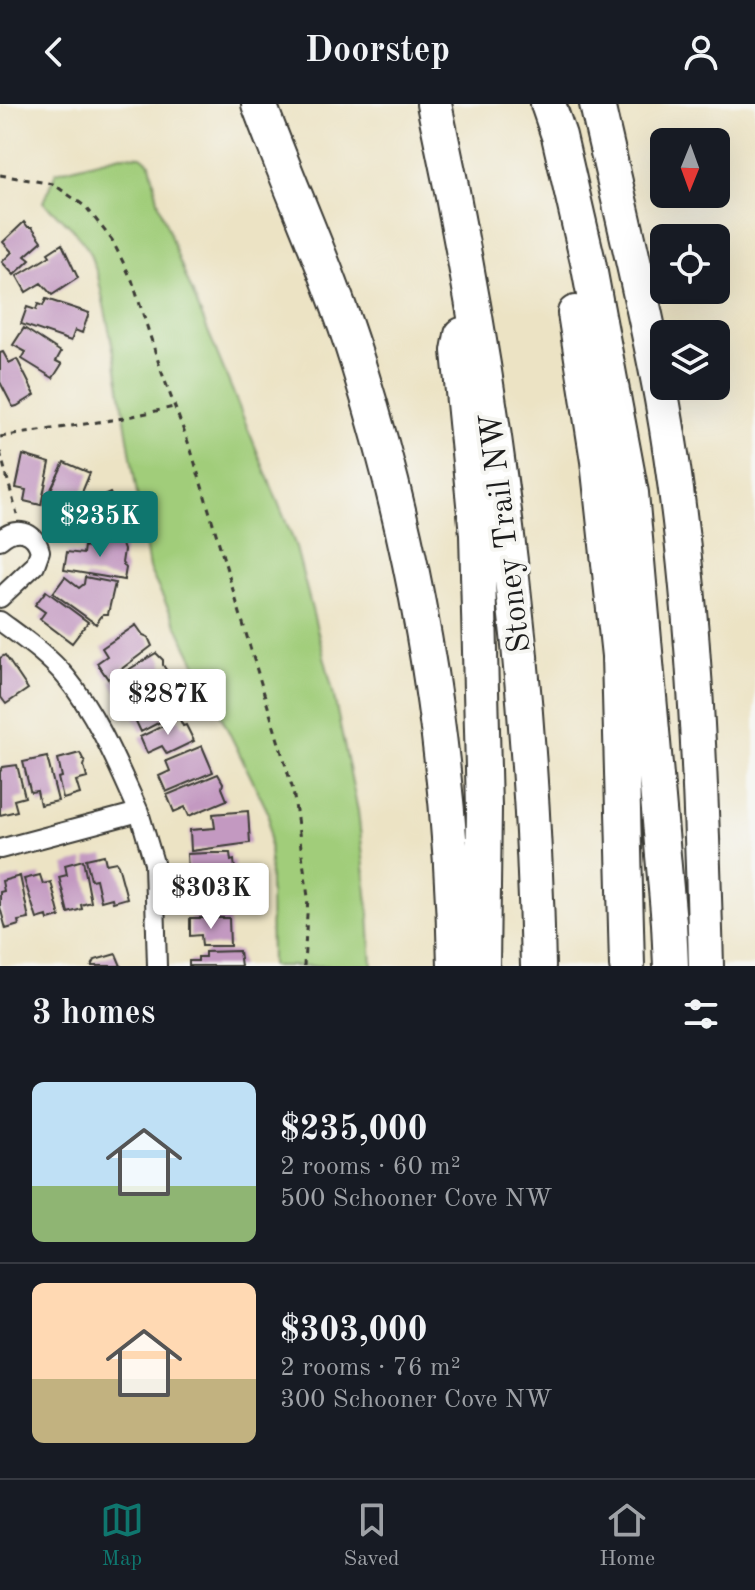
<!DOCTYPE html>
<html lang="en">
<head>
<meta charset="utf-8">
<style>
  body { margin:0; font-family:"Old Standard TT",serif; background:#242831; color:#f1f3f6; height:100vh; display:flex; flex-direction:column; font-size:30px; white-space:nowrap }
  * { box-sizing:border-box; margin:0 }
  p { font-size:26px; color:#9ea1a6 }
  .icon { flex:none; width:44px; height:44px; fill:none; stroke:currentColor; stroke-width:2; stroke-linecap:round; stroke-linejoin:round }
  .map { position:relative; height:862px; overflow:hidden }
  .details { display:flex; flex-direction:column; background:#171b24; flex:1 }
  .details>* { flex:none }
  .needle { width:52px; rotate:181deg }
  .fabs { position:absolute; left:650px; top:24px; display:grid; gap:16px }
  .fabs a { display:grid; place-items:center; width:80px; height:80px; border-radius:12px; background:#171b24; box-shadow:0 8px 32px #0002; font-size:40px }
  .price { position:absolute; translate:-50% -68px; padding:0 18px; border-radius:8px; background:#fff; color:#222; font-size:26px; line-height:52px; filter:drop-shadow(0 2px 4px #0008) }
  .price::after { content:''; position:absolute; left:50%; top:48px; width:24px; height:18px; margin-left:-12px; background:inherit; clip-path:polygon(0 0,100% 0,50% 100%) }
  .price.on { background:#0f766e; color:#fff }
  ul { padding:0; list-style:none }
  li { display:flex; align-items:center; gap:24px; height:200px; padding:0 32px }
  li+li { border-top:2px solid #363941 }
  li span { display:grid; place-items:center; flex:none; width:224px; height:160px; border-radius:12px; color:#555 }
  li>.icon { margin-inline-start:auto }
  span .icon { width:96px; height:96px; fill:#fffc; stroke-width:1 }
  li b { font-size:34px }
  h2 { display:flex; justify-content:space-between; align-items:center; height:96px; padding:0 32px; font-size:34px }
  header { display:flex; justify-content:space-between; align-items:center; height:104px; padding:0 32px; background:#171b24; font-size:36px; font-weight:700 }
  .dock { display:flex; justify-content:space-around; align-items:center; height:112px; border-top:2px solid #363941; background:#171b24; font-size:22px; color:#9ea1a6 }
  .dock a { display:grid; justify-items:center; gap:4px }
  .dock .on { color:#0f766e }
  .map>svg:first-child { display:block }
  .green { fill:#a1cd7a; stroke:#5e744b; stroke-width:2 }
  .building { fill:#c399c1 }
  .lines { fill:none; stroke-linecap:round; stroke-linejoin:round }
  .minor-casing { stroke:#3b3a35; stroke-width:22 }
  .motorway-casing { stroke:#3b3a35; stroke-width:38 }
  .path { stroke:#3b3a35; stroke-width:3; stroke-dasharray:6 6; stroke-linecap:butt }
  .minor { stroke:#fff; stroke-width:18 }
  .motorway { stroke:#fff; stroke-width:34 }
  .labels { text-anchor:middle; stroke-width:8; stroke-linejoin:round; paint-order:stroke }
  .street-label { font-size:32px; fill:#1c1c1c; stroke:#f6f6f2 }
</style>
</head>
<body>
<header><svg class="icon" aria-label="back" viewBox="0 0 24 24"><path d="M15 5l-7 7 7 7"/></svg>Doorstep<svg class="icon" aria-label="person" viewBox="0 0 24 24"><circle cx="12" cy="8" r="4"/><path d="M4 21q1-7 8-7t8 7"/></svg></header>
<div class="map">
<svg width="755" height="862" viewBox="0 0 755 862">
  <rect width="100%" height="100%" fill="#f6f6f2"/>
  <filter id="ink" filterUnits="userSpaceOnUse"><feTurbulence type="fractalNoise" baseFrequency=".0125" numOctaves="2"/><feDisplacementMap in="SourceGraphic" scale="16" xChannelSelector="R" yChannelSelector="G"/><feConvolveMatrix kernelMatrix="1 2 1 2 8 2 1 2 1" color-interpolation-filters="sRGB"/></filter>
  <filter id="wash" filterUnits="userSpaceOnUse"><feTurbulence type="fractalNoise" baseFrequency=".006" numOctaves="4" result="noise"/><feDisplacementMap in="SourceGraphic" scale="32" xChannelSelector="R" yChannelSelector="G"/><feGaussianBlur stdDeviation="1.8" result="paint"/><feColorMatrix in="noise" values="0 0 0 0 0 0 0 0 0 0 0 0 0 0 0 0 0 1.4 0 .05"/><feComposite in="paint" operator="in"/></filter>
  <g filter="url(#wash)">
    <rect width="100%" height="100%" fill="#ece3c4"/>
    <path class="green" d="M121 51 141 52 150 59 159 100 179 156 295 440 332 583 358 707 369 808 372 862H271L269 710 149 465 116 259 98 172 88 145 72 124 43 98 56 68Z"/>
    <g id="blocks">
      <path class="building" d="M24 118 28 123H32L42 137 25 152 30 156 14 171 2 158 12 148 3 138Z
        M62 140 78 174 52 191 41 179 26 188 17 172 50 152 48 149Z
        M46 195 89 209 82 229 75 226 71 237 21 220 27 203 36 206 38 200 43 202Z
        M24 224 61 248 56 257 62 260 53 274 22 255 26 248 13 241Z
        M3 248 9 259 17 255 35 291 17 302 13 303 0 278V249Z
        M23 351 50 359 41 401 24 397 26 386 16 384Z
        M64 358 90 369 78 398 66 393 60 407 44 400Z
        M110 389 123 418 75 439 68 423 84 416 76 404Z
        M117 428 124 446 122 459 126 464 124 476 64 466 67 448 83 450 84 442 92 444 90 438Z
        M65 473 79 484 84 480 85 473 115 479 108 510H103L96 520 53 489Z
        M46 487 88 518 72 539 40 515 45 508 35 501Z
        M136 521 143 531 148 533 152 542 108 575 97 559 107 552 102 544Z
        M156 549 163 556V561L170 572 136 594 131 587 120 593 110 577Z
        M5 551 28 585 6 600 0 592V554Z
        M172 581 181 607 141 628 133 611 150 603 146 594Z
        M179 614 183 622 186 621 194 637 167 650 162 642 147 649 140 633Z
        M202 642 213 668 166 688 159 672 170 667 166 657Z
        M80 649 85 659 84 662 87 674 76 677 80 690 63 695 58 674 62 673 58 655Z
        M47 653 58 697 40 701 37 687 31 688 30 686 23 658Z
        M17 661 25 693 14 696 17 707 0 711V668L3 663Z
        M218 670 223 679 222 684 227 696 189 712 185 703 174 708 167 691Z
        M248 707 250 739 191 747 190 726 215 724 213 710Z
        M208 749H230L231 757 234 756 236 775 206 777 205 767 188 769 187 750Z
        M104 751 106 760 116 758 118 761 127 794 113 798 112 794 101 797 96 775 91 776 86 755Z
        M83 756 91 798 81 801 82 805 68 809 59 773 67 771 65 761Z
        M40 771 43 780 51 778 60 813 48 816 47 812 37 815 24 775Z
        M20 772 29 815 18 817 19 821 6 825 0 803V788L4 787 2 777Z
        M201 785H241L239 807 188 809 187 792 201 791Z
        M190 814H229L230 842H202L201 831 190 832Z
        M239 847 241 862H189V857H198V853H205V848Z
        M116 850 121 862H92L95 856Z"/>
    </g>
  </g>
  <g filter="url(#ink)">
    <use href="#blocks" fill-opacity="0" stroke="#3b3a35" stroke-width="2"/>
    <g class="lines">
      <defs>
        <path id="minor" d="M0 436C15 422 35 426 40 447L35 461 0 494
          M0 517C23 534 48 551 66 573 98 612 118 662 139 708L0 745
          M139 708 154 759 157 862"/>
        <path id="motorway" d="M259 0C291 87 331 172 358 260 419 456 452 658 455 862
          M434 0C495 283 532 572 538 862
          M548 0 559 32 588 158 631 389 669 819 671 862
          M597 0C619 98 644 196 662 295 695 480 701 675 706 862
          M575 209 598 357 619 552 627 862
          M462 231 459 247 477 430 484 704 482 862"/>
      </defs>
      <use href="#minor" class="minor-casing"/>
      <use href="#motorway" class="motorway-casing"/>
      <path class="path" d="M0 71 53 80 86 103 112 136 132 176 162 269 191 346 293 686 308 793 304 862
        M0 333 124 314 174 303
        M0 348 17 410"/>
      <use href="#minor" class="minor"/>
      <use href="#motorway" class="motorway"/>
    </g>
  </g>
  <g class="labels">
    <g class="street-label">
      <text transform="translate(504 429) rotate(-97)" y="11">Stoney Trail NW</text>
    </g>
  </g>
</svg>
<div class="fabs">
<a><svg class="needle" viewBox="-14 -14 28 28"><path d="M0-13l5 13h-10z" fill="#e53935"/><path d="M0 13l5-13h-10z" fill="#9ea1a6"/></svg></a>
<a><svg class="icon" aria-label="locate" viewBox="0 0 24 24"><circle cx="12" cy="12" r="6"/><path d="M12 2v4M12 18v4M2 12h4M18 12h4"/></svg></a>
<a><svg class="icon" aria-label="layers" viewBox="0 0 24 24"><path d="M12 4l9 5-9 5-9-5zM3 14l9 5 9-5"/></svg></a>
</div>
<b class="price on" style="left:100px;top:455px">$235K</b>
<b class="price" style="left:168px;top:633px">$287K</b>
<b class="price" style="left:211px;top:827px">$303K</b>
</div>
<section class="details">
<h2>3 homes<svg class="icon" aria-label="filters" viewBox="0 0 24 24"><path d="M4 7h16M4 17h16"/><circle cx="9" cy="7" r="2"/><circle cx="15" cy="17" r="2"/></svg></h2>
<ul>
<li><span style="background:linear-gradient(#bfe0f5 65%,#8fb573 0)"><svg class="icon" aria-label="home" viewBox="0 0 24 24"><path d="M3 11l9-7 9 7M6 9v11h12V9"/></svg></span><div><b>$235,000</b><p>2 rooms · 60 m²</p><p>500 Schooner Cove NW</p></div></li>
<li><span style="background:linear-gradient(#ffd9b3 60%,#c2b280 0)"><svg class="icon" aria-label="home" viewBox="0 0 24 24"><path d="M3 11l9-7 9 7M6 9v11h12V9"/></svg></span><div><b>$303,000</b><p>2 rooms · 76 m²</p><p>300 Schooner Cove NW</p></div></li>
</ul>
</section>
<nav class="dock">
<a class="on"><svg class="icon" aria-label="map" viewBox="0 0 24 24"><path d="M3 6l6-2 6 2 6-2v14l-6 2-6-2-6 2zM9 4v14M15 6v14"/></svg>Map</a>
<a><svg class="icon" aria-label="saved" viewBox="0 0 24 24"><path d="M7 4h10v16l-5-4-5 4z"/></svg>Saved</a>
<a><svg class="icon" aria-label="home" viewBox="0 0 24 24"><path d="M3 11l9-7 9 7M6 9v11h12V9"/></svg>Home</a>
</nav>
</body>
</html>
